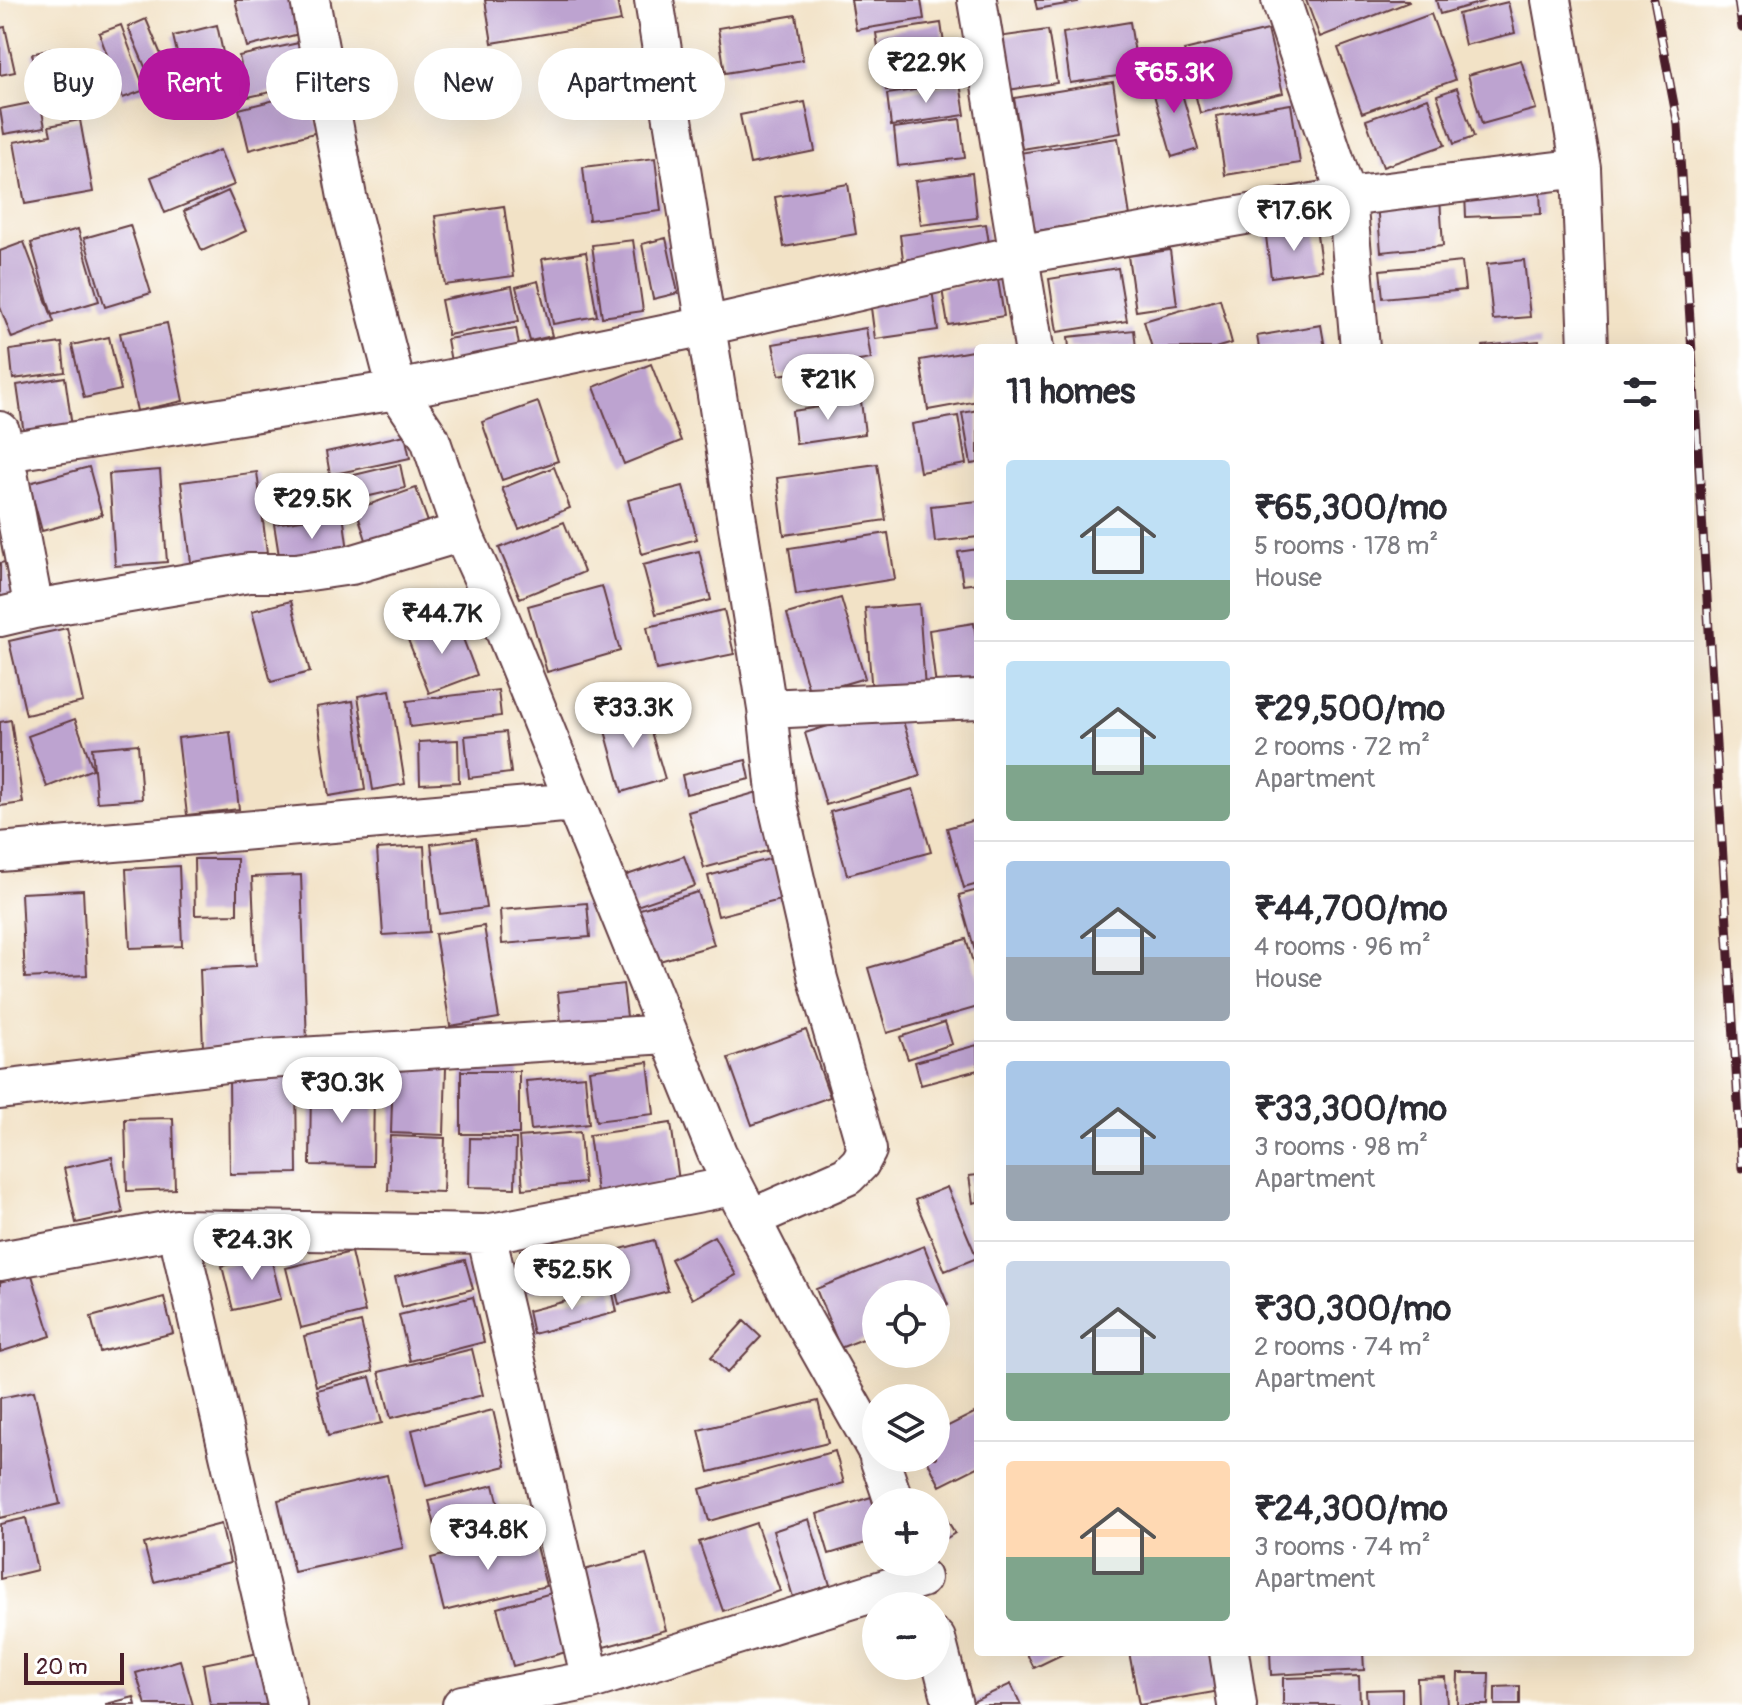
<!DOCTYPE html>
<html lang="en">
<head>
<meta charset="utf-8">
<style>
  body { margin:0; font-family:Pangolin,sans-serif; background:#f2f2f3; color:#2b2b33; height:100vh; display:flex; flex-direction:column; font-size:30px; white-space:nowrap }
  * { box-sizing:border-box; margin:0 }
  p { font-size:26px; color:#7c7c81 }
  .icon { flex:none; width:44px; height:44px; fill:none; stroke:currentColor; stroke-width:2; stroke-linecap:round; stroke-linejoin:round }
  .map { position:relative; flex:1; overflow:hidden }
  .panel { position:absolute; left:974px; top:344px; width:720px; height:1312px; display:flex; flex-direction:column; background:#fff; border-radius:8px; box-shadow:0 8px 32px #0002 }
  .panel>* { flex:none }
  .top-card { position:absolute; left:24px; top:48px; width:760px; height:72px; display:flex; gap:16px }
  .tools { position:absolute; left:862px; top:1280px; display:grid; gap:16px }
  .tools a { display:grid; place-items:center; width:88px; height:88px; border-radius:50%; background:#fff; box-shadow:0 8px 32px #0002; font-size:40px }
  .scale { position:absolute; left:24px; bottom:20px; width:100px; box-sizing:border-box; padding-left:8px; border:4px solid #4a1f2b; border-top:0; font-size:22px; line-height:28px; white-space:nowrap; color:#4a1f2b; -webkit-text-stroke:6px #fff; paint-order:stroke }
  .price { position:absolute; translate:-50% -68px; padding:0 18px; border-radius:28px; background:#fff; color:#222; font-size:26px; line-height:52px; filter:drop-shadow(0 2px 4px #0008) }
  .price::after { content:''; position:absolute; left:50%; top:48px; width:24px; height:18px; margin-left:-12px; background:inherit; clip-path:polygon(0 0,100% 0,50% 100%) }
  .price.active { background:#b5179e; color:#fff }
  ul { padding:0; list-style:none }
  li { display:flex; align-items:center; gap:24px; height:200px; padding:0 32px }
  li+li { border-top:2px solid #e1e1e2 }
  li span { display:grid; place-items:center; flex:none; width:224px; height:160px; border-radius:8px; color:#555 }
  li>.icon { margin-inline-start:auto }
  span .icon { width:96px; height:96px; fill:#fffc; stroke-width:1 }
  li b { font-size:34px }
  h2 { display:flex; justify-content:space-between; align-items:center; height:96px; padding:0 32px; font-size:34px }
  .chip { padding:0 28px; border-radius:36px; background:#fff; box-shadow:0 8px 32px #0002; font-size:28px; line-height:72px }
  .chip.active { background:#b5179e; color:#fff }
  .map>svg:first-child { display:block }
  .building { fill:#bda3d0 }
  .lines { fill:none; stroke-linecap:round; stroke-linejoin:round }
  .minor-casing { stroke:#633c42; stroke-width:42 }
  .minor { stroke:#fff; stroke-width:38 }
  .rail-casing { stroke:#4a1f2b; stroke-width:9 }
  .rail { stroke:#fff; stroke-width:6; stroke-dasharray:18; stroke-linecap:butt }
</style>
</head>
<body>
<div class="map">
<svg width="1742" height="1705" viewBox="0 0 1742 1705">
  <rect width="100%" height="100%" fill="#fff"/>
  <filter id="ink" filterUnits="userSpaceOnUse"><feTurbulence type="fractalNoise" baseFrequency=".0125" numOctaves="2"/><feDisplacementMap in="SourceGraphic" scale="16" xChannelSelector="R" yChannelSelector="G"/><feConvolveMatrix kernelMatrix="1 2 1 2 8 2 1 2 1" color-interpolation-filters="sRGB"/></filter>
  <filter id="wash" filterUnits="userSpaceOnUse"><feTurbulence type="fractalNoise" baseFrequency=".006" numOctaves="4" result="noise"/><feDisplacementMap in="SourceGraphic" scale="32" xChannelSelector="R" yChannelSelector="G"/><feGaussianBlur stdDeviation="1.8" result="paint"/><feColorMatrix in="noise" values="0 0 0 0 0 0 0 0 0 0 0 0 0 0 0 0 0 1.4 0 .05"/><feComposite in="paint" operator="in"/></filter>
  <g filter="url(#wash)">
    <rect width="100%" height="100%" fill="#f2e2c6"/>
    <g id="blocks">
      <path class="building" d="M235 0H290L299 34 247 47Z
        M485 0H617L621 21 492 43Z
        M851 0H921L924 19 856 30Z
        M1035 0H1078V2L1037 9Z
        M1306 0H1408L1409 2 1320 37Z
        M1436 0H1486V1L1440 14Z
        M1508 2 1515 33 1465 45 1458 14Z
        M1431 14 1455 80 1362 113 1338 48Z
        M796 15 803 60 725 73 718 28Z
        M146 19 175 88 157 95 128 27Z
        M1130 22 1138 73 1070 83 1063 33Z
        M941 23 945 51 880 61 876 33Z
        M121 25 145 90 123 98 99 33Z
        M217 25 230 85 187 95 173 36Z
        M5 27 15 72 0 75V28Z
        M1048 30 1057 83 1007 90 998 37Z
        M1268 30 1283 93 1200 113 1184 50Z
        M303 42 312 83 248 97 239 56Z
        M54 48 68 94 46 101 32 54Z
        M949 53 953 80 886 90 882 63Z
        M1521 60 1536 109 1482 124 1468 75Z
        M1176 73 1198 149 1172 157 1150 81Z
        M1113 82 1121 133 1022 149 1014 98Z
        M960 83 965 115 891 126 887 94Z
        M1457 88 1474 137 1454 144 1437 95Z
        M307 92 318 132 249 150 239 109Z
        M1428 98 1445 145 1383 167 1366 120Z
        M40 101 45 127 4 134 0 109Z
        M805 102 815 151 750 164 740 115Z
        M1291 104 1300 163 1225 175 1216 116Z
        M960 119 965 158 898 166 894 128Z
        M80 120 93 192 25 204 14 142 51 135 49 126Z
        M1118 138 1130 216 1031 232 1019 153Z
        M220 150 234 185 165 213 151 177Z
        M655 158 661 211 589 220 583 167Z
        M972 173 977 218 921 225 915 181Z
        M848 184 856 234 784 247 775 197Z
        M1540 190 1541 214 1466 217 1465 193Z
        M228 191 246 231 202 251 184 211Z
        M1440 198 1443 246 1381 252 1377 203Z
        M504 206 514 276 445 285 435 216Z
        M986 224 991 256 904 267 900 235Z
        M130 225 151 293 105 307 84 238Z
        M1316 228 1322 270 1271 277 1266 236Z
        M78 229 99 301 52 315 31 243Z
        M666 238 678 293 653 299 642 244Z
        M633 240 643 311 602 317 592 245Z
        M24 242 54 322 12 338 0 307V251Z
        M1170 250 1177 305 1136 311 1128 256Z
        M586 252 597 316 553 324 542 259Z
        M1524 260 1530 317 1493 320 1487 264Z
        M1462 262 1465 290 1383 298 1380 270Z
        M1118 268 1127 321 1057 332 1049 279Z
        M998 280 1004 316 948 325 942 289Z
        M538 281 552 336 530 341 516 287Z
        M512 286 519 321 448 335 441 300Z
        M932 290 938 330 875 339 870 300Z
        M1220 299 1232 343 1215 348H1152L1144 321Z
        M167 323 183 401 137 411 120 333Z
        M1321 325 1325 348H1259L1257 336Z
        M516 328 520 351 451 362 447 339Z
        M866 328 871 359 779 375 773 344Z
        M1134 330 1136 348H1069L1068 337Z
        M109 337 121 390 84 398 72 345Z
        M1539 341 1540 348H1483V346Z
        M62 343 65 372 13 379 10 350Z
        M978 350V401L928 410 920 360Z
        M651 364 681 441 624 464 594 387Z
        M65 377 72 427 24 434 17 385Z
        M861 401 865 434 796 444 792 411Z
        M538 402 558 461 502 480 482 422Z
        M978 410V463L971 464 962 413Z
        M958 416 966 464 920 472 912 424Z
        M405 435 410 458 330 475 326 452Z
        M400 464 405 488 326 506 321 483Z
        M877 464 886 520 784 535 777 478Z
        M89 467 102 515 42 531 29 483Z
        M554 467 570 508 519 529 502 488Z
        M160 470 167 562 115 566 109 474Z
        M257 472 267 553 191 563 181 482Z
        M683 486 697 539 642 554 628 500Z
        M416 488 429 525 368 546 356 509Z
        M978 501V537L935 542 931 506Z
        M343 514 349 558 281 568 274 524Z
        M564 522 584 572 520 598 499 548Z
        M888 533 895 579 796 595 789 548Z
        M978 549V583L963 585 958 552Z
        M699 551 711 600 656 614 643 565Z
        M5 562 16 611 0 615V563Z
        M602 586 620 651 547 672 528 606Z
        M841 598 865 678 810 694 787 614Z
        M291 601 310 672 271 682 252 611Z
        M919 604 925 689 872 693 865 608Z
        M724 610 734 654 656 670 647 627Z
        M455 618 477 675 429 693 407 637Z
        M974 623 978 654V688L937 694 929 630Z
        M67 628 83 702 26 715 9 641Z
        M390 690 405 784 373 790 358 696Z
        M498 690 501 716 410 727 407 701Z
        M353 701 365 790 329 796 316 707Z
        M898 705 920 776 826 805 805 733Z
        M644 708 665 779 622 792 602 720Z
        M75 719 93 769 47 787 28 736Z
        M11 720 23 803 0 806V722Z
        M230 732 239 809 187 815 178 738Z
        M506 732 511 773 469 778 465 736Z
        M458 740 459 782 420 784 419 742Z
        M138 744 142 799 97 802 92 748Z
        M746 760 750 779 686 794 682 775Z
        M913 789 931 852 847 875 830 812Z
        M765 790 781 847 704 868 688 812Z
        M978 819V884L964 888 947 828Z
        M476 838 486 908 440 914 431 844Z
        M424 846 429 932 383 935 377 849Z
        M684 856 695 886 628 909 618 878Z
        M773 858 784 899 718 916 708 876Z
        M194 859H237V914L195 915Z
        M179 866 182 946 130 948 126 869Z
        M301 875 307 1043 203 1048 200 969 256 966 252 877Z
        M83 890 87 975 25 978 21 893Z
        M978 890V950L975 951 959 895Z
        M698 892 714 945 646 965 630 912Z
        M587 903 590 937 502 944 500 910Z
        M484 926 499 1018 450 1026 435 934Z
        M966 939 978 980V1007L887 1033 868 968Z
        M623 984 628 1025 562 1033 558 992Z
        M945 1022 952 1044 908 1059 900 1037Z
        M806 1030 830 1097 752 1125 728 1058Z
        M977 1045 978 1070 921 1085 915 1062Z
        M648 1062 654 1114 596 1121 589 1070Z
        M393 1066 446 1067 444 1135 391 1133Z
        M461 1071H519V1134H461Z
        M296 1074 297 1173 230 1174 229 1075Z
        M585 1076 589 1124 531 1130 526 1081Z
        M311 1085H374L373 1166 310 1165Z
        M173 1118 175 1189 127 1191 125 1119Z
        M671 1123 679 1181 597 1192 589 1135Z
        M580 1132 584 1183 523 1189 519 1137Z
        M390 1136 445 1138 443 1192 388 1190Z
        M470 1138 516 1139 515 1188 469 1187Z
        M112 1157 123 1213 76 1223 64 1168Z
        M978 1175V1202L973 1203 969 1176Z
        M947 1187 977 1258 945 1271 915 1200Z
        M714 1236 736 1275 692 1299 671 1259Z
        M654 1240 668 1291 619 1304 606 1253Z
        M591 1245 594 1287 523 1292 521 1250Z
        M924 1246 948 1305 936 1310V1294H876V1334L840 1348 816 1289Z
        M351 1252 365 1312 301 1328 286 1268Z
        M270 1254 281 1299 233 1310 222 1266Z
        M465 1260 473 1289 402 1307 395 1277Z
        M31 1272 51 1336 0 1352V1282Z
        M612 1289 617 1312 533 1334 528 1311Z
        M164 1297 173 1333 100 1352 91 1317Z
        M473 1297 484 1342 410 1361 399 1315Z
        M744 1321 761 1337 727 1373 711 1357Z
        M361 1322 373 1371 316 1386 304 1336Z
        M472 1349 483 1395 391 1418 379 1372Z
        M370 1377 382 1423 328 1436 317 1390Z
        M34 1391 60 1504 0 1518V1398Z
        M818 1401 828 1443 709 1472 699 1430Z
        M493 1410 506 1466 426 1486 412 1430Z
        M978 1411V1467L940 1486 926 1458H936V1432Z
        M835 1451 844 1483 709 1521 700 1489Z
        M387 1475 403 1548 294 1572 278 1500Z
        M494 1485 504 1526 439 1542 429 1501Z
        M871 1497 876 1513V1540L829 1554 817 1514Z
        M939 1507 955 1533 939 1543 936 1539V1509Z
        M26 1518 37 1570 0 1579V1524Z
        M809 1519 830 1585 793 1597 773 1531Z
        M756 1523 780 1591 723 1611 699 1542Z
        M221 1524 230 1563 154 1582 144 1544Z
        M533 1534 546 1586 444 1611 431 1558Z
        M646 1554 666 1630 604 1647 584 1570Z
        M555 1592 570 1651 513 1666 497 1608Z
        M269 1651 278 1705H210L203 1664Z
        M1026 1652H1067L1034 1668Z
        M1129 1652H1213L1220 1691 1139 1705Z
        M1270 1652H1363L1364 1670 1271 1675Z
        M180 1660 193 1705H146L136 1673Z
        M1458 1673H1489L1488 1705H1457Z
        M1359 1676 1360 1705H1283V1678Z
        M1445 1677 1447 1705H1418L1417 1678Z
        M1011 1684 1021 1705H973L972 1702Z
        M1520 1686V1705H1495V1687Z
        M1402 1689V1705H1367L1366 1690Z
        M134 1697 136 1705H106V1704Z"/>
    </g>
  </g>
  <g filter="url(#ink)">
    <use href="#blocks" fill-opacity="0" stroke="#633c42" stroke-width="2"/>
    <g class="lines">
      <defs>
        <path id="minor" d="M310 0 347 197 397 390 430 439 462 532 488 589 717 1153 799 1313 876 1449
          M654 0 767 709 777 801 818 979 867 1150 860 1163 847 1176 750 1219
          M977 0 1034 348
          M1281 0 1347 197 1360 348
          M1551 0 1581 168 1588 348
          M0 431 34 609
          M0 453 397 390 706 326 1017 255 1347 197 1581 168
          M0 617 34 609 249 573H296L351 565 462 532
          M767 709 978 699
          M0 852 575 802
          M0 1090 252 1060 667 1034
          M177 1229 287 1705
          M0 1261 177 1229 486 1234 732 1186
          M879 1458 894 1502
          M936 1639 953 1705
          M1229 1652 1237 1705
          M591 1680 921 1578
          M462 1705 591 1680 486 1234"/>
      </defs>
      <use href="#minor" class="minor-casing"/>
      <use href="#minor" class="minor"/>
      <defs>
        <path id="rail" d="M1654 0 1678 125 1742 1168
          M1738 0 1742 28"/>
      </defs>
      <use href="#rail" class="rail-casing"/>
      <use href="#rail" class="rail"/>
    </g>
  </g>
</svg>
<div class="tools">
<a><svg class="icon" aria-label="locate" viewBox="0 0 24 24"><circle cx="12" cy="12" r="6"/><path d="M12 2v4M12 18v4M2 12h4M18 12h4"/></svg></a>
<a><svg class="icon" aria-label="layers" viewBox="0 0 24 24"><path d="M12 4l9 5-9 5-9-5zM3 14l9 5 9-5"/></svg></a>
<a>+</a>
<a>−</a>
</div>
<div class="scale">20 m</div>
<b class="price" style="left:926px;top:105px">₹22.9K</b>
<b class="price active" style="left:1174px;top:115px">₹65.3K</b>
<b class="price" style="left:1294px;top:253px">₹17.6K</b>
<b class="price" style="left:828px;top:422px">₹21K</b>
<b class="price" style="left:312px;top:541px">₹29.5K</b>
<b class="price" style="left:442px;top:656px">₹44.7K</b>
<b class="price" style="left:633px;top:750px">₹33.3K</b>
<b class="price" style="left:342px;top:1125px">₹30.3K</b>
<b class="price" style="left:252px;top:1282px">₹24.3K</b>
<b class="price" style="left:572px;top:1312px">₹52.5K</b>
<b class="price" style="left:488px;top:1572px">₹34.8K</b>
<div class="top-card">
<a class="chip">Buy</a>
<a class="chip active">Rent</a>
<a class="chip">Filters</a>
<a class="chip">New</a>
<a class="chip">Apartment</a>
</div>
<section class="panel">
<h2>11 homes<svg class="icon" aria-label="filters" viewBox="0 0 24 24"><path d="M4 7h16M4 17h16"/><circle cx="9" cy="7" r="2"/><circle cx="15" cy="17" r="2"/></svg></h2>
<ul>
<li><span style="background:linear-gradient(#bfe0f5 75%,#7fa58c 0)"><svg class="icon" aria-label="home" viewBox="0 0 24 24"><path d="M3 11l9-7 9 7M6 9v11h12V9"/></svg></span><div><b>₹65,300/mo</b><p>5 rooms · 178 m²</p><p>House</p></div></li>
<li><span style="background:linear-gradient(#bfe0f5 65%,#7fa58c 0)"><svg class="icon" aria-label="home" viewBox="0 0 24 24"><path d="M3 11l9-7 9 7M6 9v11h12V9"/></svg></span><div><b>₹29,500/mo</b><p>2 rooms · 72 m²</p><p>Apartment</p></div></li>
<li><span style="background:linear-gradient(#a9c7e8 60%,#9aa5b1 0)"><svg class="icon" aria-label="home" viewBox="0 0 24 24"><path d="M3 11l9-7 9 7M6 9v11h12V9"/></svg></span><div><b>₹44,700/mo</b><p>4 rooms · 96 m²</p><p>House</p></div></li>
<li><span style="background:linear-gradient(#a9c7e8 65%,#9aa5b1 0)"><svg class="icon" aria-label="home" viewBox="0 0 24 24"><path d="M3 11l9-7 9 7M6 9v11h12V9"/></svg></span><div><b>₹33,300/mo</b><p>3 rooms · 98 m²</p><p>Apartment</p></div></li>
<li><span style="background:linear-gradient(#c9d6e8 70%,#7fa58c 0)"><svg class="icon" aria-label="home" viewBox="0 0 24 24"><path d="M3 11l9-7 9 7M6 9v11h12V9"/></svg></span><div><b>₹30,300/mo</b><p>2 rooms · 74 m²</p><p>Apartment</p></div></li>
<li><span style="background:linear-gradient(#ffd9b3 60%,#7fa58c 0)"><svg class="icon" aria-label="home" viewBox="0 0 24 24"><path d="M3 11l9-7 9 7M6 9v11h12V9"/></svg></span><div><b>₹24,300/mo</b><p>3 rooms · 74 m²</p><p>Apartment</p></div></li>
</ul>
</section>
</div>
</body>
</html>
